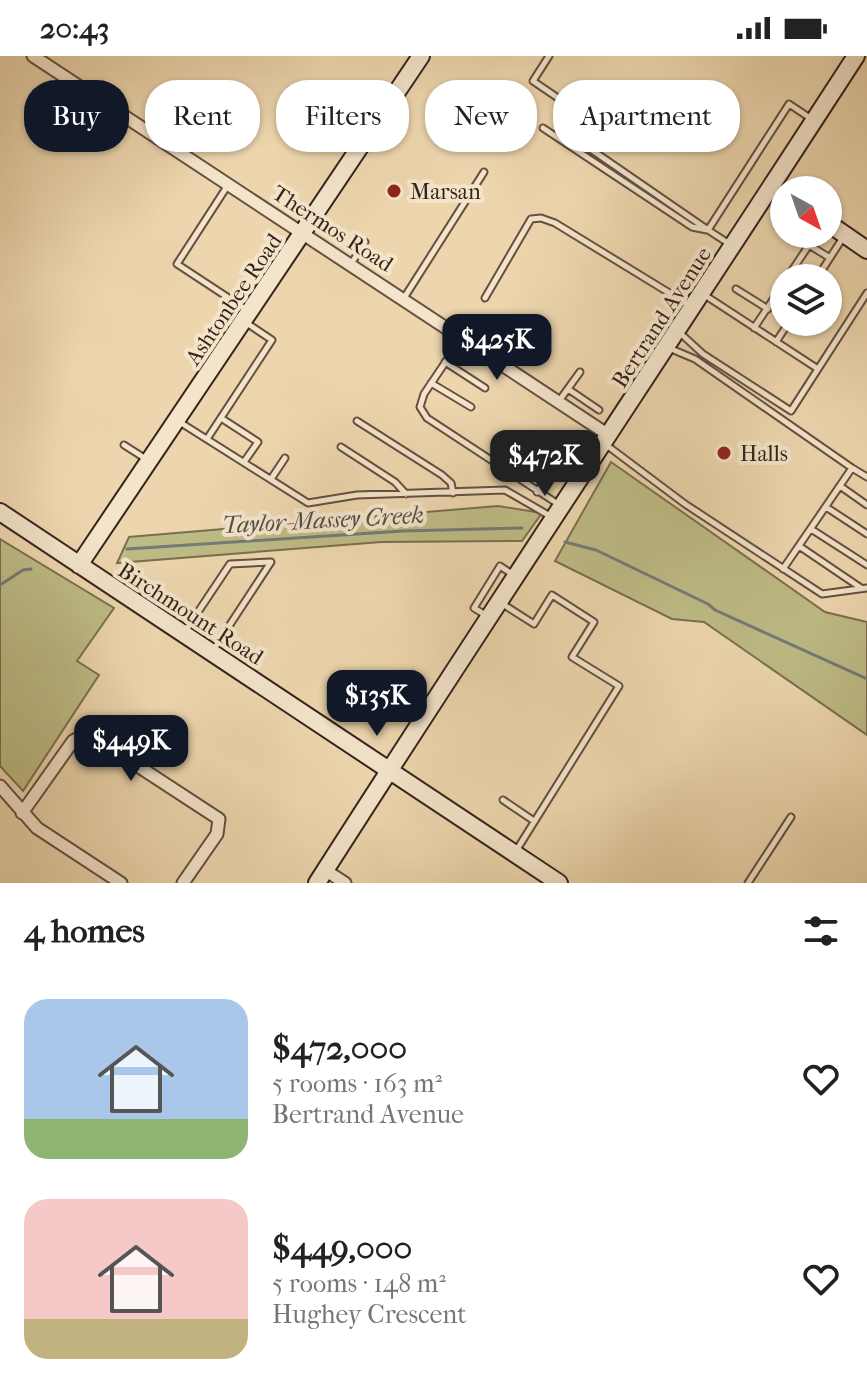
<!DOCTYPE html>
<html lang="en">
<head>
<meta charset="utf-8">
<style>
  body { margin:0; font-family:"IM FELL French Canon",serif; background:#f2f2f2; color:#222; height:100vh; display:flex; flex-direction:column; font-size:30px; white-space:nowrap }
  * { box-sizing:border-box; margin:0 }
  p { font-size:26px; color:#767676 }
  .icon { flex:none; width:44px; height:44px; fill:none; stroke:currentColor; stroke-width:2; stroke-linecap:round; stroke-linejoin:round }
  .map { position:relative; height:827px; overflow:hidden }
  .sheet { display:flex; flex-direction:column; background:#fff; flex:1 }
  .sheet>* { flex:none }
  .hud { position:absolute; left:24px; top:24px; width:820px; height:72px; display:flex; gap:16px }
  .needle { width:52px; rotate:140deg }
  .tools { position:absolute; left:770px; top:120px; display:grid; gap:16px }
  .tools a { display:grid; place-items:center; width:72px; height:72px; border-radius:50%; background:#fff; box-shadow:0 2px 6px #0004; font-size:40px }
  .price { position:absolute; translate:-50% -68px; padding:0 18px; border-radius:16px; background:#111827; color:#fff; font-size:26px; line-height:52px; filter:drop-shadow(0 2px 4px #0008) }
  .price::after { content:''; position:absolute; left:50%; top:48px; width:24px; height:18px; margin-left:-12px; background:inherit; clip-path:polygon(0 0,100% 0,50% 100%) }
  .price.selected { background:#222; color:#fff }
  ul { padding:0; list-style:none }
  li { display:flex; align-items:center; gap:24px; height:200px; padding:0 24px }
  li span { display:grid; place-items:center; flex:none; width:224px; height:160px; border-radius:24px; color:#555 }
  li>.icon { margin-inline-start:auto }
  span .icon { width:96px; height:96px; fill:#fffc; stroke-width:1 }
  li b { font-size:34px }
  h2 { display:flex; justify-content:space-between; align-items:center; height:96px; padding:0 24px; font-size:34px }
  .chip { padding:0 28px; border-radius:32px; background:#fff; box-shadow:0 2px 6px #0004; font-size:28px; line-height:72px }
  .chip.selected { background:#111827; color:#fff }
  .status { display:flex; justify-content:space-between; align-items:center; height:56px; padding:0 40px; background:#fff; direction:ltr }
  .status svg { height:22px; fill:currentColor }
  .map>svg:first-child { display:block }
  .green { fill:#bebc86; stroke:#7a6f50; stroke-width:2 }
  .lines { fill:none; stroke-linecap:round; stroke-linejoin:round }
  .stream { stroke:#747b78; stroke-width:3 }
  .lane-casing { stroke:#644f40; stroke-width:9 }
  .street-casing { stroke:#644f40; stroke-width:15 }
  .secondary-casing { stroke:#36221b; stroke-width:20 }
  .lane { stroke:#f3e4ca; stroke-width:5 }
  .street { stroke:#f3e4ca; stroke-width:11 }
  .secondary { stroke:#f3e4ca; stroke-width:16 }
  .poi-dot { fill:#8f2418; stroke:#f3e4ca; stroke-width:3 }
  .labels { text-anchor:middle; stroke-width:8; stroke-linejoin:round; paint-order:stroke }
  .poi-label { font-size:22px; fill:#36221b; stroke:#f3e4ca; text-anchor:start }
  .street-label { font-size:22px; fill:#36221b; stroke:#f3e4ca }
  .water-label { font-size:24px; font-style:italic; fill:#554e4a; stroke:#f3e4ca }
</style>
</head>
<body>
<div class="status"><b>20:43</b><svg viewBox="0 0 49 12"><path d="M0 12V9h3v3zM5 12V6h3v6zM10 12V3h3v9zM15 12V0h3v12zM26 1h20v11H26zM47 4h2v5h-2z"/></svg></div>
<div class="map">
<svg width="867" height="827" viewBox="0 0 867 827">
  <rect width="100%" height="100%" fill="#edd6ae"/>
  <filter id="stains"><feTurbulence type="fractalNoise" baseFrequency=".0025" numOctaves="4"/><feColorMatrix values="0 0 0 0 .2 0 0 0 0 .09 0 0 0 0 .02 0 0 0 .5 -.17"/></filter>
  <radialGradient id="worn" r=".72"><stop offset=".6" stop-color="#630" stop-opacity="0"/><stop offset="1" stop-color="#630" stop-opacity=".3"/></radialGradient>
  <path class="green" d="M611 406 825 556 867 566V679L704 566 672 563 555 505Z
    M498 450 542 457 522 485 381 486 117 507 129 481Z
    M0 483 114 552 77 605 99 619 23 735 0 710Z"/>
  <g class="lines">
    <path class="stream" d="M565 486 596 494 708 548 715 554 867 623
      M127 493 403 475 522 472
      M0 529 23 514 31 513"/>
    <defs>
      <path id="lane" d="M549 0 533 25 580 57 586 90 708 174
        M543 72 692 171 707 174
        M228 129 177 208 247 254
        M731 189 708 174 789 48 810 62
        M351 208 365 186
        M787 222 809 189 830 202
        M817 222 844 180
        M736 233 768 253
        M703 238 818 313 867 237
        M404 242 484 116
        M485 242 531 163 541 162 555 167 689 249
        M754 272 784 227
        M679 276 703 298 791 355 818 313
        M461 283 424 338 420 351 427 362 558 448
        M776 286 789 266
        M669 292 695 303 852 412
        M445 306 485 332
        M509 311 530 283
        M431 327 471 351
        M568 333 599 354
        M559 345 580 316
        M221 362 258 386 244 406
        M178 365 308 447 357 439 505 434 550 460
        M357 365 442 419 451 427 453 437
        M207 383 272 284 245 266
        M605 388 685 448 822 538 867 532
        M124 389 146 403
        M341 391 395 426 406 438
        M271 423 285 402
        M840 430 867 449
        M537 436 561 401
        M826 451 867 478
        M811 473 867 509
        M799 490 861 532
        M783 513 852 412 867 421
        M501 547 534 568 552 539 594 566 572 601 619 630 516 795
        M487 560 474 552 500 510 512 518
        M186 574 230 508 271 506 214 593
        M503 744 534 765
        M748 827 791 761"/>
      <path id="street" d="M33 0 610 380
        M0 730 37 772 121 827
        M22 757 73 685 81 681 95 682 219 763 217 778 183 827
        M325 814 345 827"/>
      <path id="secondary" d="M828 167 867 194
        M0 456 559 827
        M79 509 421 0
        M317 827C494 550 677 276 856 0"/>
    </defs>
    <use href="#lane" class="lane-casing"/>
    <use href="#street" class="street-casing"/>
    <use href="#secondary" class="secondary-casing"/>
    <use href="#lane" class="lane"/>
    <use href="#street" class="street"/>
    <use href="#secondary" class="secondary"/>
  </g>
  <g class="poi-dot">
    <circle cx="394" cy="135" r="8"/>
    <circle cx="724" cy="397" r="8"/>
  </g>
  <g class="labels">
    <g class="poi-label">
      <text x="410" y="143">Marsan</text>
      <text x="740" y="405">Halls</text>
    </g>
    <g class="street-label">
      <text transform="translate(333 172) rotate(33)" y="8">Thermos Road</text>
      <text transform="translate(233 243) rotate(-56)" y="8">Ashtonbee Road</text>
      <text transform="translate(661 261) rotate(-57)" y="8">Bertrand Avenue</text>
      <text transform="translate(191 557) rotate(33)" y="8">Birchmount Road</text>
    </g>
    <g class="water-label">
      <text transform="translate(323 464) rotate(-3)" y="8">Taylor-Massey Creek</text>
    </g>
  </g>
  <rect width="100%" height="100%" filter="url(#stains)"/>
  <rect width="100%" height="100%" fill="url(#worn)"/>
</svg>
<div class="tools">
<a><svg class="needle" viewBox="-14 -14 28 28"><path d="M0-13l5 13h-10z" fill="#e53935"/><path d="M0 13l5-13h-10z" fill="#767676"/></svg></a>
<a><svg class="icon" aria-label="layers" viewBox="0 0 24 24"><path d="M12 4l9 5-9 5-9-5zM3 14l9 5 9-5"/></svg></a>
</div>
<b class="price" style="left:497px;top:326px">$425K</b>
<b class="price selected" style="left:545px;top:442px">$472K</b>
<b class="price" style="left:377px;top:682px">$135K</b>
<b class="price" style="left:131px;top:727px">$449K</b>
<div class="hud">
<a class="chip selected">Buy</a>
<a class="chip">Rent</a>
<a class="chip">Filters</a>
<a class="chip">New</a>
<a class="chip">Apartment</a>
</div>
</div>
<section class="sheet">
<h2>4 homes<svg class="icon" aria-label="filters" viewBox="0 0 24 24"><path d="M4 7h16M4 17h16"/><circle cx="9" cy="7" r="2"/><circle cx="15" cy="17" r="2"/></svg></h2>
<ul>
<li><span style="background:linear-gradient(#a9c7e8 75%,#8fb573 0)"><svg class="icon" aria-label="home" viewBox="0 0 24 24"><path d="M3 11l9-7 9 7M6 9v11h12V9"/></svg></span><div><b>$472,000</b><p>5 rooms · 163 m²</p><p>Bertrand Avenue</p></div><svg class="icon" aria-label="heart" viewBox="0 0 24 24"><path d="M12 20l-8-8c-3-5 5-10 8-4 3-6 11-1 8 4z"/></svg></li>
<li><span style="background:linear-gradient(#f6c9c9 75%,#c2b280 0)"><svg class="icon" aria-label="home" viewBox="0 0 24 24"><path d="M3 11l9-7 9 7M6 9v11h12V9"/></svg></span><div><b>$449,000</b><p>5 rooms · 148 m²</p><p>Hughey Crescent</p></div><svg class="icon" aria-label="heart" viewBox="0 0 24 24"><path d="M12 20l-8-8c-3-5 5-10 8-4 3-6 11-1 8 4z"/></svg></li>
</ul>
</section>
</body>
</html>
